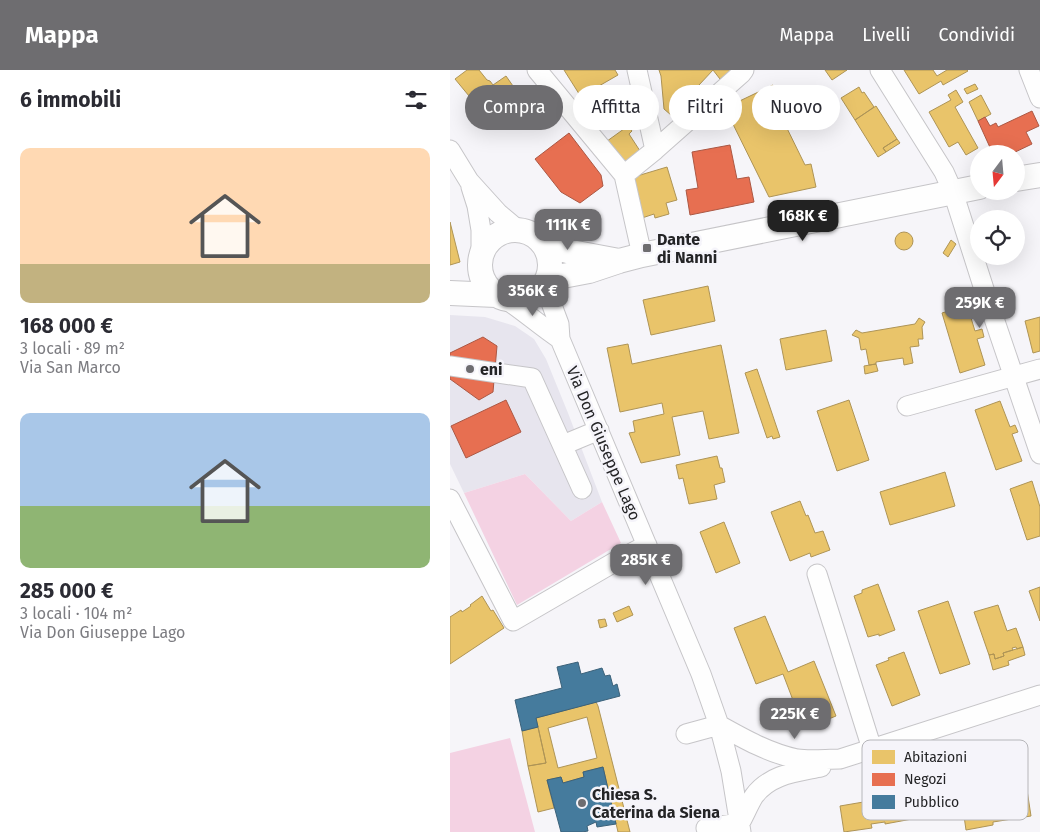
<!DOCTYPE html>
<html lang="it">
<head>
<meta charset="utf-8">
<style>
  body { margin:0; font-family:"Fira Sans",sans-serif; background:#f7f7f7; color:#2b2b33; height:100vh; display:flex; flex-direction:column; font-size:19px; white-space:nowrap }
  * { box-sizing:border-box; margin:0 }
  p { font-size:16px; color:#7c7c81 }
  .icon { flex:none; width:28px; height:28px; fill:none; stroke:currentColor; stroke-width:2; stroke-linecap:round; stroke-linejoin:round }
  .map { position:relative; flex:1; overflow:hidden }
  .sheet { display:flex; flex-direction:column; background:#fff; width:450px }
  .sheet>* { flex:none }
  .top-card { position:absolute; left:15px; top:15px; width:475px; height:45px; display:flex; gap:10px }
  .needle { width:32px; rotate:196deg }
  .buttons { position:absolute; left:520px; top:75px; display:grid; gap:10px }
  .buttons a { display:grid; place-items:center; width:55px; height:55px; border-radius:50%; background:#fff; box-shadow:0 5px 20px #0002; font-size:25px }
  .price { position:absolute; translate:-50% -42px; padding:0 11px; border-radius:10px; background:#6e6d70; color:#fff; font-size:16px; line-height:32px; filter:drop-shadow(0 1px 2px #0008) }
  .price::after { content:''; position:absolute; left:50%; top:30px; width:15px; height:11px; margin-left:-8px; background:inherit; clip-path:polygon(0 0,100% 0,50% 100%) }
  .price.on { background:#222; color:#fff }
  ul { padding:0; list-style:none }
  li { display:grid; align-content:center; gap:10px; height:265px; padding:0 20px }
  li span { display:grid; place-items:center; height:155px; border-radius:10px; color:#555 }
  li>.icon { margin-inline-start:auto }
  span .icon { width:90px; height:90px; fill:#fffc; stroke-width:1 }
  li b { font-size:21px }
  h2 { display:flex; justify-content:space-between; align-items:center; height:60px; padding:0 20px; font-size:21px }
  .tag { padding:0 18px; border-radius:22px; background:#fff; box-shadow:0 5px 20px #0002; font-size:18px; line-height:45px }
  .tag.on { background:#6e6d70; color:#fff }
  header { display:flex; align-items:center; gap:30px; box-sizing:border-box; height:70px; padding:0 25px; background:#6e6d70; color:#fff }
  header strong { font-size:24px }
  nav { display:flex; gap:28px; margin-inline-start:auto; font-size:18px }
  main { display:flex; flex:1; min-height:0 }
  .map>svg:first-child { display:block }
  .built { fill:#e7e5ee }
  .green { fill:#f4d2e3 }
  .homes { fill:#e9c46a; stroke:#ae9456; fill-rule:evenodd }
  .shops { fill:#e76f51; stroke:#ac5844 }
  .public { fill:#457b9d; stroke:#3b6179 }
  .lines { fill:none; stroke-linecap:round; stroke-linejoin:round }
  .minor-casing { stroke:#c6c5c8; stroke-width:21 }
  .major-casing { stroke:#c6c5c8; stroke-width:26 }
  .minor { stroke:#fefefe; stroke-width:19 }
  .major { stroke:#fefefe; stroke-width:24 }
  .poi-dot { fill:#6e6d70; stroke:#f5f4fa; stroke-width:2 }
  .labels { text-anchor:middle; stroke-width:5; stroke-linejoin:round; paint-order:stroke }
  .poi-label { font-size:16px; font-weight:bold; fill:#242426; stroke:#f5f4fa; text-anchor:start }
  .street-label { font-size:16px; fill:#242426; stroke:#f5f4fa }
  .key { fill:#f5f4fa; stroke:#b6b6ba; stroke-width:1 }
  .key-label { font-size:14px; fill:#242426 }
</style>
</head>
<body>
<header>
<strong>Mappa</strong>
<nav><a>Mappa</a><a>Livelli</a><a>Condividi</a></nav>
</header>
<main>
<section class="sheet">
<h2>6 immobili<svg class="icon" aria-label="filters" viewBox="0 0 24 24"><path d="M4 7h16M4 17h16"/><circle cx="9" cy="7" r="2"/><circle cx="15" cy="17" r="2"/></svg></h2>
<ul>
<li><span style="background:linear-gradient(#ffd9b3 75%,#c2b280 0)"><svg class="icon" aria-label="home" viewBox="0 0 24 24"><path d="M3 11l9-7 9 7M6 9v11h12V9"/></svg></span><div><b>168 000 €</b><p>3 locali · 89 m²</p><p>Via San Marco</p></div></li>
<li><span style="background:linear-gradient(#a9c7e8 60%,#8fb573 0)"><svg class="icon" aria-label="home" viewBox="0 0 24 24"><path d="M3 11l9-7 9 7M6 9v11h12V9"/></svg></span><div><b>285 000 €</b><p>3 locali · 104 m²</p><p>Via Don Giuseppe Lago</p></div></li>
</ul>
</section>
<div class="map">
<svg width="590" height="762" viewBox="0 0 590 762">
  <rect width="100%" height="100%" fill="#f6f5f9"/>
  <path class="built" d="M0 245 35 247 65 256 84 269 96 289 118 343 152 432 121 451 75 404 14 423 0 394Z"/>
  <path class="green" d="M75 404 121 451 152 432 171 473 67 535 14 423Z
    M60 668 85 762H0V683Z"/>
  <path class="homes" d="M17 0H29L37 10 40 11 43 15 56 6 63 16H62L73 29 52 46 33 24 24 32 5 9Z
    M114 0H165L168 5 142 20 149 32 138 38Z
    M209 0H263L221 45 214 39 211 6Z
    M263 0H280L281 2 270 9Z
    M375 0H397L382 10Z
    M454 0H483L487 6 497 0H517L518 1 493 15 491 11 469 24Z
    M525 14 528 19 517 24 514 19Z
    M323 15 334 37 328 40 355 95 361 94 366 117 319 127 275 38Z
    M409 17 412 23 414 22 424 37 405 50 391 28Z
    M506 20 513 32 505 37 528 78 516 85 508 72 499 77 479 42 501 30 498 25Z
    M531 25 541 44 528 51 519 32Z
    M181 32 184 38 167 48 164 43Z
    M426 36 447 69 433 78 436 82 428 87 405 50Z
    M184 38 188 44 172 54 167 48Z
    M178 56 182 61 179 64 192 84 173 97 153 74Z
    M447 69 450 73 436 82 433 78Z
    M217 97 227 130 216 133 219 144 205 148 204 144 189 149 177 109Z
    M0 152 10 192 0 195Z
    M445 171a9 9 0 1 1 18 0a9 9 0 1 1-18 0Z
    M501 170 506 174 498 187 493 183Z
    M258 216 265 251 201 265 193 230Z
    M517 235 525 261 532 259 534 267 527 269 535 295 510 303 492 243Z
    M590 247V281L583 283 575 251Z
    M469 248 475 252 472 257 473 269H468L469 276 460 277 463 293 454 295 453 288 426 292V294L419 295 416 279 411 280 409 268 402 265 406 260 412 263 465 254Z
    M376 260 382 291 336 300 330 269Z
    M178 274 182 294 271 275 289 363 259 369 253 341 222 347 230 385 191 393 179 363 185 362 183 351 214 344 212 333 170 342 157 278Z
    M426 294 428 301 415 304 414 296Z
    M307 299 330 367 323 369 322 366 317 368 295 303Z
    M399 330 419 390 387 401 367 341Z
    M550 331 560 357 565 355 568 362 562 364 572 391 546 400 525 340Z
    M267 386 270 398H272L275 412 264 415 267 429 239 434 233 408 229 409 226 395Z
    M495 402 505 436 440 455 430 422Z
    M582 411 590 437V466L577 470 560 419Z
    M350 431 356 446 358 445 365 463 373 461 380 480 361 487 360 483 340 491 321 442Z
    M274 452 290 493 266 503 250 462Z
    M428 514 445 560 429 566V564L418 567 404 526 412 523V520Z
    M590 517V551L579 521Z
    M32 526 41 541 43 540 54 558 0 594V547L11 540 12 542 21 536 20 535Z
    M498 531 520 594 490 604 468 541Z
    M548 535 557 561 566 558 573 577 567 579 566 577 562 578 563 580 553 583 554 586 545 589 544 584 539 585 524 542Z
    M179 536 183 545 167 552 163 543Z
    M315 546 338 602 364 591 386 646 354 659 333 604 306 614 284 558Z
    M155 549 157 556 150 558 148 550Z
    M573 577 575 585 558 591 559 595 543 600 539 585 544 584 545 589 554 586 553 583Z
    M454 582 470 625 442 636 426 595 439 590 438 588Z
    M146 632 148 636 180 762H168L153 697 133 702 134 707 113 713 111 707 97 710 104 738 88 742 78 696 96 693 86 648ZM137 647 147 688 108 698 98 658Z
    M88 657 96 693 78 696 72 661Z
    M577 720 581 746 543 752V755L516 760 512 732 539 728 540 730 550 729 549 724Z
    M457 722 462 749 435 754V752L421 754 422 758 394 762 390 736 431 729V726Z"/>
  <path class="shops" d="M582 41 589 56 576 62 582 74 561 84 558 79 549 84H543L528 51 535 47 540 56 546 53 548 57Z
    M119 63 151 105 153 116 130 133 111 122 85 89Z
    M280 75 287 109 299 107 304 132 240 145 236 120 248 118 242 82Z
    M33 267 47 276 43 322 29 330 0 309V283Z
    M56 330 71 362 16 388 1 356Z"/>
  <path class="public" d="M128 592 131 604 152 598 155 606 160 605 163 616 167 614 170 626 86 648 88 657 72 661 65 630 112 618 107 597Z
    M153 697 166 754 147 757 146 752 137 756 138 761 132 762H111L97 710 111 707 113 713 134 707 133 702Z"/>
  <g class="lines">
    <defs>
      <path id="minor" d="M87 0 174 105
        M187 0 205 80 174 105 192 185
        M430 0 494 102 503 122 534 219 590 384
        M579 0 590 28
        M0 80 19 111 48 143 67 159
        M205 80 291 4 294 0
        M21 117 27 136 31 160V184
        M96 212 100 230 109 254 110 269 251 604 269 655 281 701 291 762
        M57 230C75 242 92 257 110 269
        M0 296 82 308 132 419
        M457 336 590 299
        M113 375 149 360
        M0 429 63 551 168 490 197 475
        M367 504 422 679
        M236 664 269 655C294 669 319 683 347 689 361 691 376 689 390 689L590 625
        M256 758 290 753C295 744 299 734 304 726 320 704 347 702 371 697"/>
      <path id="major" d="M566 109 590 105
        M30 195a35 35 0 1 1 70 0a35 35 0 1 1-70 0Z
        M87 167 108 178 121 182 169 191
        M97 209 139 201 169 191 192 185 529 117
        M0 223 46 225"/>
    </defs>
    <use href="#minor" class="minor-casing"/>
    <use href="#major" class="major-casing"/>
    <use href="#minor" class="minor"/>
    <use href="#major" class="major"/>
  </g>
  <g class="poi-dot">
    <rect x="192" y="173" width="10" height="10" rx="2.5"/>
    <circle cx="20" cy="299" r="5"/>
    <circle cx="132" cy="733" r="5"/>
  </g>
  <g class="labels">
    <g class="poi-label">
      <text x="207" y="175">Dante<tspan x="207" dy="18">di Nanni</tspan></text>
      <text x="30" y="305">eni</text>
      <text x="142" y="730">Chiesa S.<tspan x="142" dy="18">Caterina da Siena</tspan></text>
    </g>
    <g class="street-label">
      <text transform="translate(154 373) rotate(67)" y="6">Via Don Giuseppe Lago</text>
    </g>
  </g>
  <rect x="412" y="670" width="166" height="80" rx="8" class="key"/>
  <rect x="422" y="680" width="23" height="14" fill="#e9c46a"/>
  <rect x="422" y="703" width="23" height="13" fill="#e76f51"/>
  <rect x="422" y="725" width="23" height="14" fill="#457b9d"/>
  <g class="key-label">
    <text x="454" y="692">Abitazioni</text>
    <text x="454" y="714">Negozi</text>
    <text x="454" y="737">Pubblico</text>
  </g>
</svg>
<div class="buttons">
<a><svg class="needle" viewBox="-14 -14 28 28"><path d="M0-13l5 13h-10z" fill="#e53935"/><path d="M0 13l5-13h-10z" fill="#7c7c81"/></svg></a>
<a><svg class="icon" aria-label="locate" viewBox="0 0 24 24"><circle cx="12" cy="12" r="6"/><path d="M12 2v4M12 18v4M2 12h4M18 12h4"/></svg></a>
</div>
<b class="price on" style="left:353px;top:172px">168K €</b>
<b class="price" style="left:118px;top:181px">111K €</b>
<b class="price" style="left:83px;top:247px">356K €</b>
<b class="price" style="left:530px;top:259px">259K €</b>
<b class="price" style="left:196px;top:516px">285K €</b>
<b class="price" style="left:345px;top:670px">225K €</b>
<div class="top-card">
<a class="tag on">Compra</a>
<a class="tag">Affitta</a>
<a class="tag">Filtri</a>
<a class="tag">Nuovo</a>
</div>
</div>
</main>
</body>
</html>
